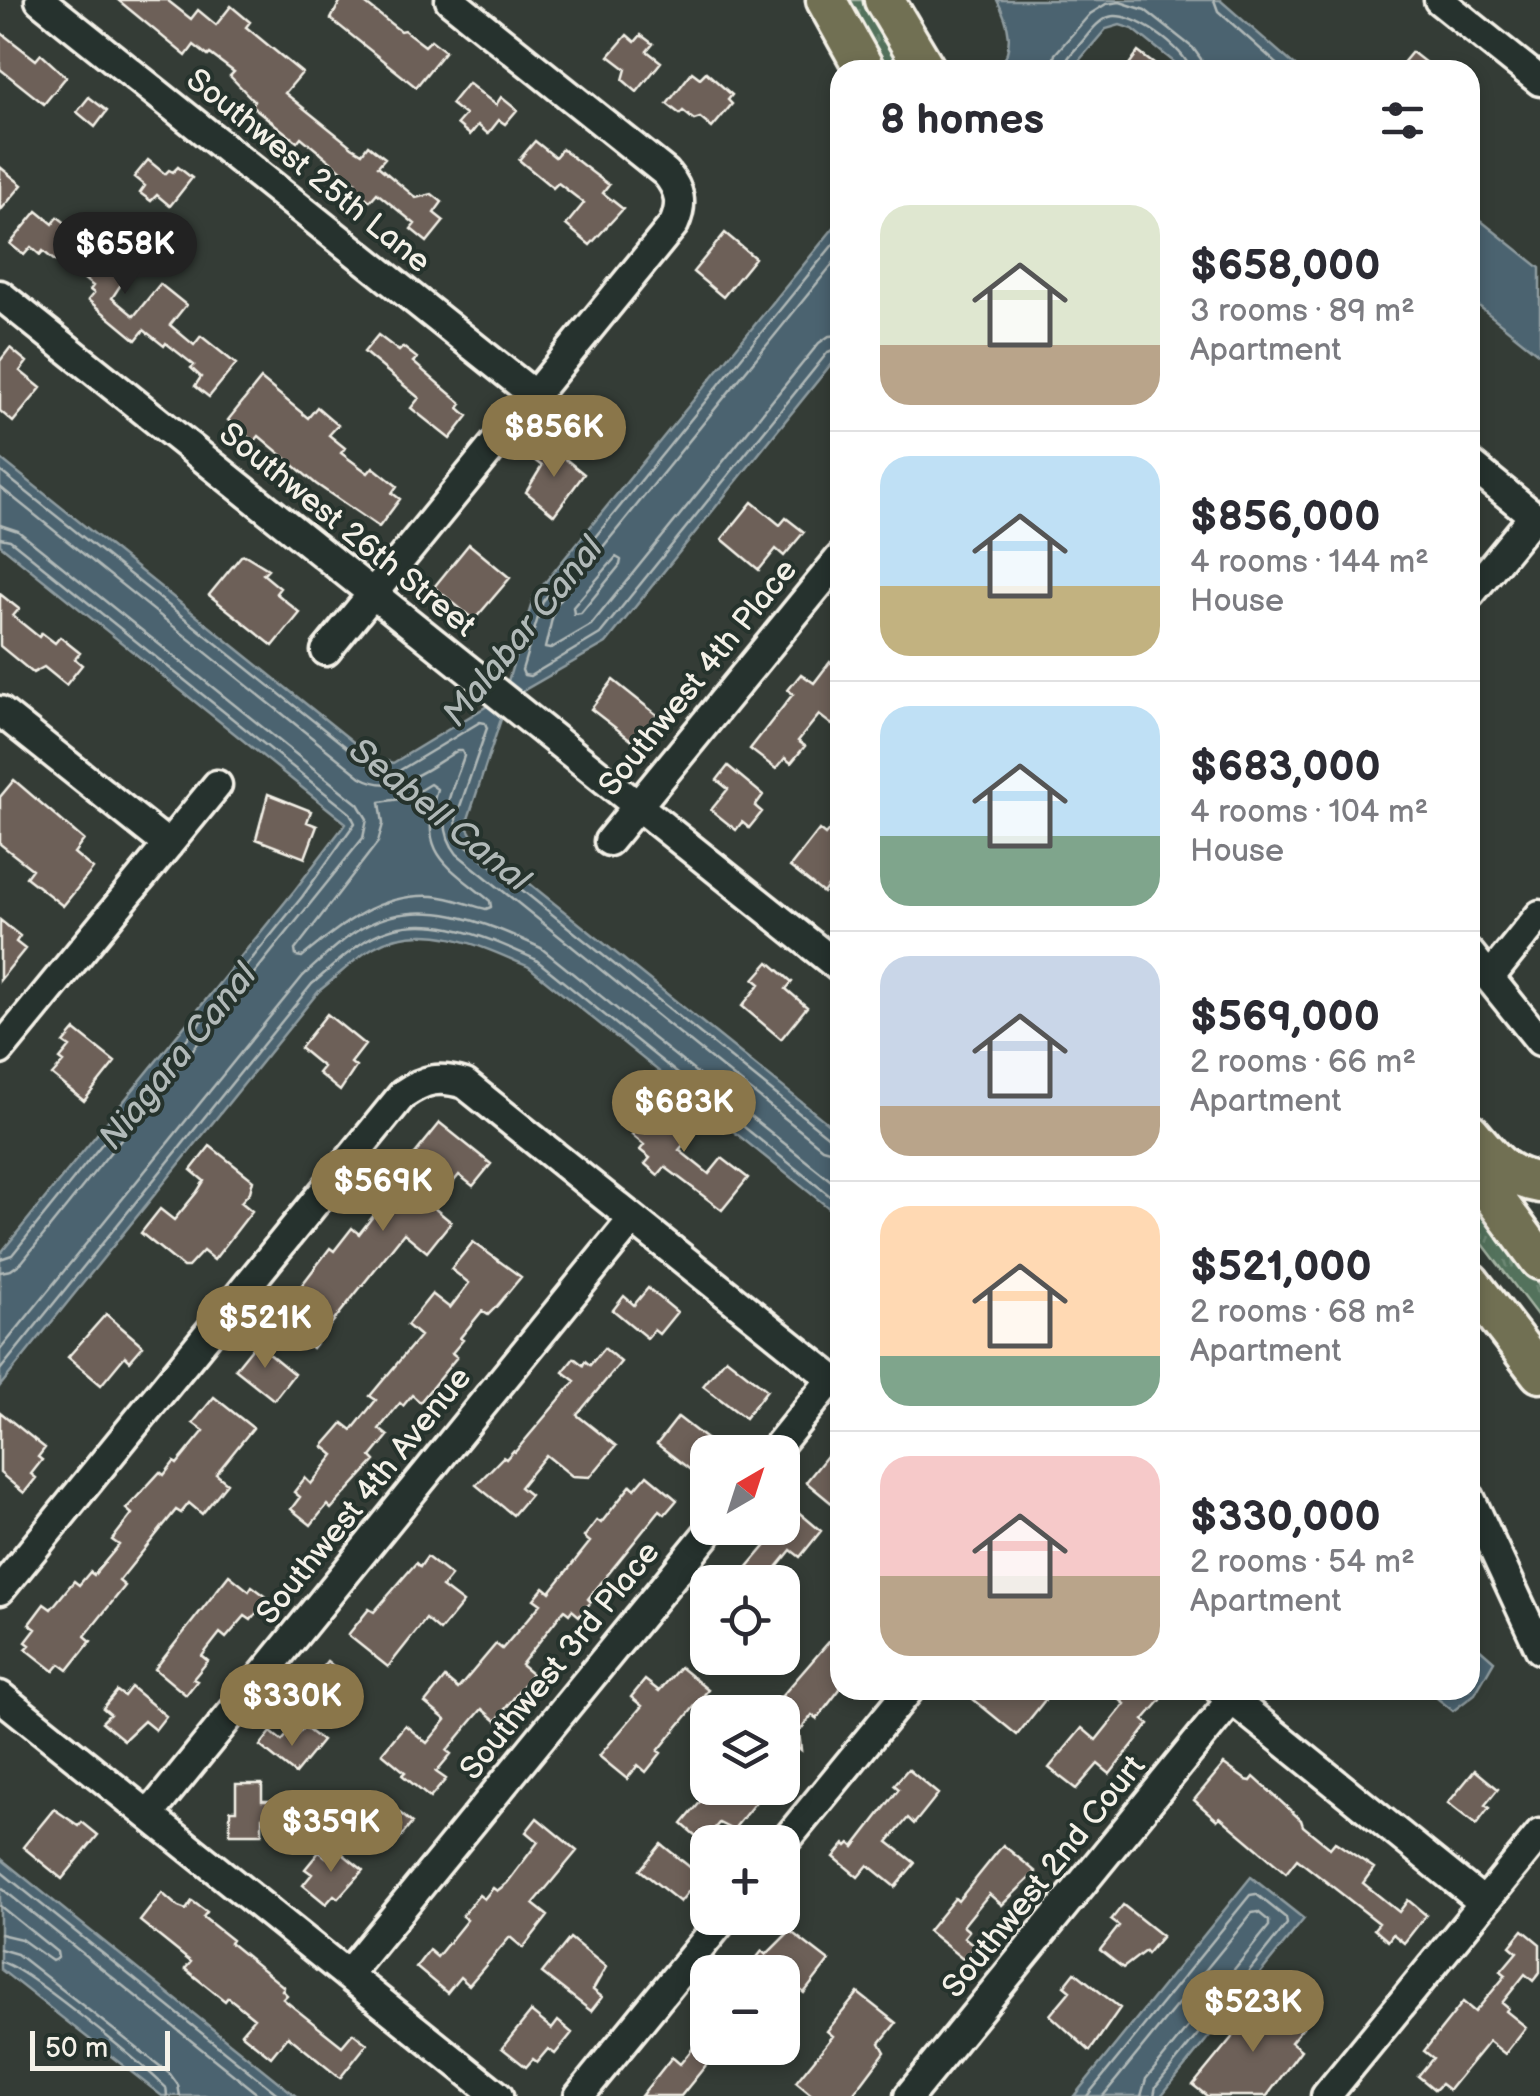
<!DOCTYPE html>
<html lang="en">
<head>
<meta charset="utf-8">
<style>
  body { margin:0; font-family:"Balsamiq Sans",sans-serif; background:#f2f2f3; color:#2b2b33; height:100vh; display:flex; flex-direction:column; font-size:38px; white-space:nowrap }
  * { box-sizing:border-box; margin:0 }
  p { font-size:32px; color:#7c7c81 }
  .icon { flex:none; width:55px; height:55px; fill:none; stroke:currentColor; stroke-width:2; stroke-linecap:round; stroke-linejoin:round }
  .map { position:relative; flex:1; overflow:hidden }
  .sheet { position:absolute; left:830px; top:60px; width:650px; height:1640px; display:flex; flex-direction:column; background:#fff; border-radius:30px; box-shadow:0 5px 15px #0003 }
  .sheet>* { flex:none }
  .needle { width:65px; rotate:39deg }
  .fabs { position:absolute; left:690px; top:1435px; display:grid; gap:20px }
  .fabs a { display:grid; place-items:center; width:110px; height:110px; border-radius:20px; background:#fff; box-shadow:0 5px 15px #0003; font-size:50px }
  .scale { position:absolute; left:30px; bottom:25px; width:140px; box-sizing:border-box; padding-left:10px; border:5px solid #f4f1e8; border-top:0; font-size:28px; line-height:35px; white-space:nowrap; color:#f4f1e8; -webkit-text-stroke:8px #26332d; paint-order:stroke }
  .price { position:absolute; translate:-50% -85px; padding:0 22px; border-radius:35px; background:#8a764a; color:#fff; font-size:32px; line-height:65px; filter:drop-shadow(0 2px 5px #0008) }
  .price::after { content:''; position:absolute; left:50%; top:60px; width:30px; height:22px; margin-left:-15px; background:inherit; clip-path:polygon(0 0,100% 0,50% 100%) }
  .price.selected { background:#222; color:#fff }
  ul { padding:0; list-style:none }
  li { display:flex; align-items:center; gap:30px; height:250px; padding:0 50px }
  li+li { border-top:2px solid #e1e1e2 }
  li span { display:grid; place-items:center; flex:none; width:280px; height:200px; border-radius:30px; color:#555 }
  li>.icon { margin-inline-start:auto }
  span .icon { width:120px; height:120px; fill:#fffc; stroke-width:1 }
  li b { font-size:42px }
  h2 { display:flex; justify-content:space-between; align-items:center; height:120px; padding:0 50px; font-size:42px }
  .map>svg:first-child { display:block }
  .grass { fill:url(#grass-tufts); stroke:#a3b2a2; stroke-width:2.5 }
  .water { fill:#4c6470; stroke:#8f9ca0; stroke-width:2.5 }
  .lines { fill:none; stroke-linecap:round; stroke-linejoin:round }
  .shore { stroke:#b1b9b8; stroke-width:2.5 }
  .building { fill:#6d6059; stroke:#f4f1e8; stroke-width:2.5 }
  .minor-casing { stroke:#f4f1e8; stroke-width:35 }
  .highway-casing { stroke:#f4f1e8; stroke-width:45 }
  .minor { stroke:#26332d; stroke-width:28 }
  .highway { stroke:#716f52; stroke-width:38 }
  .labels { text-anchor:middle; stroke-width:8; stroke-linejoin:round; paint-order:stroke }
  .street-label { font-size:32px; fill:#f4f1e8; stroke:#26332d }
  .water-label { font-size:35px; font-style:italic; fill:#b1b9b8; stroke:#26332d }
</style>
</head>
<body>
<div class="map">
<svg width="1540" height="2096" viewBox="0 0 1540 2096">
  <defs>
    <pattern id="grass-tufts" width="24" height="20" patternUnits="userSpaceOnUse" patternTransform="scale(2.5)"><rect width="24" height="20" fill="#52725b"/><path d="M3 7l-1-3M5 7V3M7 7l1-3M15 17l-1-3M17 17v-4M19 17l1-3" fill="none" stroke="#6c8773"/></pattern>
  </defs>
  <rect width="100%" height="100%" fill="#343c36"/>
  <filter id="ink" filterUnits="userSpaceOnUse"><feTurbulence type="fractalNoise" baseFrequency=".01" numOctaves="2"/><feDisplacementMap in="SourceGraphic" scale="20" xChannelSelector="R" yChannelSelector="G"/><feConvolveMatrix kernelMatrix="1 2 1 2 8 2 1 2 1" color-interpolation-filters="sRGB"/></filter>
  <g filter="url(#ink)">
    <path class="grass" d="M845 0H867L907 70H884Z
      M1470 1192 1540 1285V1319L1470 1227Z"/>
    <path class="water" d="M997 0H1220L1300 70H1184L1133 29 1120 25 1106 29 1071 70H1000C1014 44 1010 25 997 0Z
      M1470 212 1540 268V355L1470 299Z
      M840 220V353L606 643 521 692 502 716 466 825 474 839 840 1133V1217L529 967C482 946 425 919 374 947 355 958 337 977 319 991L0 1386V1254L294 891 346 823 0 545V458L372 757 393 763 487 706 508 681 534 596Z
      M1470 1640 1494 1661 1475 1694 1453 1711 1427 1690H1470Z
      M0 1858 296 2096H162L0 1969Z
      M1251 1877 1304 1919 1161 2096H1074Z"/>
    <g class="lines">
      <path class="shore" d="M1214 0 1218 11 1284 70
        M1051 70 1055 54 1090 14 1106 4 1120 2 1145 10 1193 48 1201 59 1202 70
        M1064 70C1065 59 1073 52 1080 44 1089 34 1097 21 1109 17 1131 9 1187 50 1190 70
        M840 236 543 601 522 670 524 675 530 676 600 634 828 352 840 347
        M840 255 555 606 545 648 550 649 591 625 819 343 829 336 840 335
        M0 471 375 770 397 772 480 722 485 723 487 728 456 818 457 829 466 845 830 1138 840 1140
        M0 487 361 777C397 797 426 769 457 751H462L464 756C453 790 432 823 457 854L822 1148 840 1153
        M0 525 18 531 358 804 367 819 363 838 22 1262 11 1270 0 1272
        M0 538 10 540 350 813 355 823 302 897 12 1255 0 1259
        M616 557 621 560 620 565 581 613 574 614 573 607Z
        M430 784 437 789C418 854 444 863 490 901L491 907 486 909C469 905 451 897 433 896 379 893 341 925 302 957L296 956 295 950 378 842 383 824 380 802 407 798Z
        M0 1350 303 976C321 960 342 939 364 927 422 895 486 922 541 948L840 1188
        M0 1370 312 984C330 969 348 951 368 939 421 907 484 936 535 959L840 1204
        M0 1871 280 2096
        M0 1887 260 2096
        M0 1906 57 1952 58 1958 52 1961 21 1939 0 1934
        M0 1949 17 1954 170 2074 178 2085 180 2096
        M0 1962C22 1964 139 2062 161 2083 168 2089 166 2087 167 2096
        M1087 2096 1250 1895 1256 1894 1286 1918 1287 1924 1156 2086 1154 2096
        M1103 2096 1252 1913 1258 1912 1269 1921V1926L1146 2079 1141 2096"/>
    </g>
    <path class="building" d="M118 0H167L191 19 198 10 216 25 231 6 250 22 246 27 302 73 285 93 352 147 362 153 368 145 385 158 378 166 416 198 432 194 442 202 434 213 444 221 427 242 411 229 415 224 377 193 370 201 351 186 355 182 301 137 297 142 251 105 254 101 230 76 234 72 210 54 208 56 194 45 186 56Z
      M341 0H361L400 31 404 30 425 46 431 40 445 51 416 87 331 19Z
      M0 32 36 60 41 54 66 77 44 104 0 69Z
      M627 35 635 42 641 35 653 44 647 51 661 62 637 92 623 80 626 69 609 56Z
      M1138 52 1162 70H1125Z
      M1412 52 1435 70H1397Z
      M692 72 700 78 706 72 732 95 728 100 732 104 712 128 700 118 694 120 683 111 680 114 667 104Z
      M468 83 496 105 501 97 517 110 505 124 499 120 488 134 478 125 470 135 457 124 465 115 451 104Z
      M89 97 107 111 95 127 77 112Z
      M535 141 555 157 562 149 593 173 609 185 603 193 623 209 590 245 566 225 584 203 558 183 553 188 519 160Z
      M148 160 165 174 169 170 173 172 178 167 192 178 170 206 157 195 151 201 140 193 145 186 134 177Z
      M0 167 22 185 0 211Z
      M37 211 53 224 58 217 78 233 73 240 100 261 113 245 135 263 112 298 134 316 160 284 186 305 170 325 194 345 201 336 236 364 209 397 195 386 201 377 191 368 194 365 166 343 164 346 144 330 136 340 88 300 94 293 90 290 93 286 58 258 55 261 43 251 40 255 31 247 24 255 10 244Z
      M725 233 755 258 723 297 693 272Z
      M378 335 399 351 403 347 417 358 413 362 462 404 459 408 468 416 450 439 411 408 419 398 364 352Z
      M10 348 27 362 20 371 41 388 13 422 0 411V361Z
      M261 379 308 418 317 407 338 425 329 435 345 448 341 453 368 473 373 467 397 486 392 493 400 499 379 527 316 484 259 436 254 442 228 420Z
      M547 444 584 474 554 515 526 492 542 466 534 460Z
      M752 502 780 525 786 518 804 532 784 556 776 549 759 570 722 539Z
      M469 544 510 578 474 620 434 587Z
      M245 555 268 569 263 574 280 588 276 593 300 613 273 646 209 595 241 556Z
      M0 594 19 609 13 616 39 637 42 633 55 643 60 637 80 653 75 659 82 665 66 685 44 667 33 673 0 646Z
      M830 662 840 670V714L832 725 819 715 798 741 805 746 791 763 785 758 776 769 750 749 793 694 788 690 801 674 814 683Z
      M613 680 657 715 635 743 591 709Z
      M728 766 763 795 755 806 762 812 749 828 742 822 736 830 711 810 728 789 717 780Z
      M14 780 84 840 74 853 93 869 63 906 26 877 32 869 0 844V797Z
      M268 794 311 811 307 822 317 826 305 858 256 839Z
      M840 818V871L823 893 790 867 819 830 825 835Z
      M0 920 20 936 16 942 25 949 0 980Z
      M769 962 792 982 786 989 807 1007 781 1039 742 1006 760 984 754 979Z
      M327 1014 365 1045 351 1063 356 1067 340 1091 318 1073 323 1067 300 1048Z
      M75 1030 115 1062 84 1101 52 1075 64 1062 60 1059 70 1047 64 1043Z
      M663 1096 691 1119 684 1127 692 1134 679 1150 709 1174 722 1158 748 1178 722 1210 665 1167 658 1175 645 1164 650 1158 640 1150 644 1145 632 1135Z
      M440 1123 491 1164 473 1186 459 1175 433 1207 451 1222 427 1252 404 1233 312 1348 275 1320 330 1248 334 1251 352 1228 359 1234 415 1163 410 1160Z
      M210 1146 253 1180 250 1192 241 1202 252 1211 214 1260 203 1251 188 1267H183L141 1233 160 1209 174 1220 197 1192 204 1181 191 1170Z
      M473 1242 521 1277 497 1306 488 1315 482 1311 460 1338 463 1340 452 1353 457 1357 420 1402 412 1395 403 1406 400 1403 379 1429 388 1436 371 1457 375 1461 331 1509 327 1505 311 1525 291 1509 300 1497 294 1492 305 1478 311 1484 334 1455 323 1446 337 1430 343 1423 352 1430 376 1400 370 1396 420 1336 407 1325 432 1294 450 1308 469 1283 451 1269Z
      M648 1288 677 1312 659 1334 654 1330 647 1338 613 1310 624 1296 634 1305Z
      M106 1314 143 1346 130 1361 125 1356 101 1385 68 1357Z
      M256 1343 294 1374 274 1400 235 1369Z
      M604 1348 621 1362 577 1415 616 1446 590 1477 572 1476 546 1455 520 1487 530 1495 513 1515 476 1485 503 1457 506 1459 513 1451 515 1452 575 1381 563 1372 574 1358 583 1365 585 1361 590 1365Z
      M726 1358 767 1390 745 1418 703 1386Z
      M214 1397 253 1428 216 1474 227 1483 202 1514 189 1503 181 1513 176 1510 119 1581 125 1586 85 1636 91 1641 68 1670 60 1664 54 1671 26 1649 30 1645 26 1642 36 1629 29 1624 44 1604 51 1609 74 1581 79 1585 90 1572 94 1575 119 1545 112 1540 132 1514 126 1509 160 1472 164 1475 174 1462 177 1464 204 1431 193 1423Z
      M0 1412 45 1448 38 1457 42 1460 31 1474 36 1478 24 1493 0 1473Z
      M678 1417 723 1452H708V1462L697 1475 657 1444Z
      M827 1456 840 1467V1510L806 1482Z
      M647 1475 677 1500 665 1514 660 1510 588 1599 591 1602 579 1616 572 1610 569 1614 564 1610 521 1665 532 1674 496 1721 482 1709 470 1723 447 1751 451 1754 436 1772 446 1779 430 1798 402 1775 405 1772 382 1753 405 1725 427 1743 446 1720 425 1703 445 1678 458 1689 496 1644 502 1649 541 1604 534 1599 544 1587 550 1592 590 1542 584 1537 597 1520 601 1523 631 1485 635 1489Z
      M790 1505 821 1531 800 1557 791 1550 765 1582H735L774 1536 763 1528H782V1514Z
      M427 1557 451 1576 442 1587 463 1603 440 1631 426 1619 388 1667 348 1635 369 1609 374 1612 416 1563 420 1567Z
      M229 1575 249 1591 252 1586 268 1598 251 1620 245 1616 226 1638 220 1633 202 1656 208 1661 193 1679 197 1681 186 1695 155 1669Z
      M840 1629V1689L817 1719 812 1715 799 1732 801 1750 782 1735V1712H768Z
      M327 1661 353 1682 332 1708 306 1687Z
      M680 1667 708 1690 658 1751 661 1753 646 1772 638 1765 627 1779 599 1756 642 1706 631 1697 645 1680 659 1691Z
      M131 1687 166 1716 155 1730 144 1721 124 1740 102 1722 110 1714 103 1708 117 1691 124 1696Z
      M981 1690H1032L1045 1700 1017 1735 973 1699Z
      M1126 1690H1149L1161 1700 1144 1720 1149 1724 1110 1774 1098 1764 1076 1789 1049 1768 1082 1728 1096 1740 1125 1704 1119 1699Z
      M304 1727 322 1741 295 1774 260 1746 271 1732 282 1741 287 1735 293 1740Z
      M1224 1764 1246 1780 1251 1781 1254 1777 1301 1820 1303 1826 1330 1848 1335 1842 1374 1868 1363 1883 1399 1912 1408 1900 1426 1915 1404 1943 1393 1934 1388 1941 1374 1929 1379 1923 1297 1859 1286 1873 1220 1817 1217 1820 1194 1800Z
      M908 1769 938 1794 914 1824 908 1818 888 1842 915 1863 895 1887 868 1865 858 1877 834 1857 845 1844 847 1846 850 1843 854 1847 899 1789 894 1785Z
      M1475 1770 1498 1789 1485 1805 1489 1808 1476 1825 1448 1803Z
      M236 1784H262V1801H270V1817H262V1834H230V1810H236Z
      M712 1788H767L733 1830 719 1823 703 1842 682 1824Z
      M374 1792 412 1823 392 1848 353 1817Z
      M54 1809 79 1826 82 1822 98 1835 62 1879 23 1847Z
      M537 1818 577 1851 533 1904 548 1916 523 1948 510 1937 469 1985 460 1977 447 1993 416 1967 429 1950 437 1957 467 1920 462 1916 479 1895 484 1899 493 1888 497 1891 507 1883 538 1842 526 1832Z
      M661 1844 701 1876 680 1902 640 1870Z
      M1003 1845 1036 1872 1002 1905 989 1894 963 1926 969 1931 964 1937 975 1946 964 1960 928 1931 955 1898 958 1901Z
      M334 1847 363 1870 338 1898 334 1895 326 1904 303 1885 312 1874 305 1869 319 1852 326 1857Z
      M162 1893 178 1907 186 1910 192 1901 207 1912 203 1917 232 1940 230 1943 284 1987 282 1990 287 1995 283 1999 342 2046 353 2033 367 2044 340 2078 288 2036 271 2057 241 2033 254 2018 228 1997 225 2001 185 1969 191 1962 140 1921Z
      M1123 1905 1162 1936 1147 1954 1145 1951 1123 1968 1100 1950 1119 1926 1111 1920Z
      M1523 1930 1540 1944V1972L1533 1981 1525 1974 1502 2003 1508 2008 1506 2011 1526 2027 1505 2054 1489 2041 1449 2090 1441 2084 1435 2090 1418 2076 1433 2058 1424 2051 1463 2002 1475 2012 1506 1975 1501 1971 1517 1952 1510 1946Z
      M790 1931 829 1961 804 1993 791 1982 782 1992V1972H758L750 1966 762 1951 766 1955Z
      M570 1938 606 1967 593 1990 602 1997 591 2011 542 1973Z
      M1075 1972 1120 2008 1090 2051 1050 2015 1070 1991 1064 1986Z
      M858 1993 896 2023 880 2043 885 2052 852 2096H813L796 2082 833 2036 827 2031Z
      M1271 2001 1303 2027 1291 2042 1301 2050 1267 2096H1207L1193 2085 1239 2029 1236 2027 1254 2004 1263 2011Z
      M531 2012 552 2029 558 2021 572 2033 555 2054 548 2049 537 2062 533 2059 526 2067 502 2048Z
      M699 2041 715 2054 681 2096H641L672 2057 680 2064Z"/>
    <g class="lines">
      <defs>
        <path id="minor" d="M40 0 534 395
          M1439 0 1540 81
          M0 295 840 968
          M1470 464 1540 521
          M1470 594 1534 516
          M326 651 674 224C683 204 680 190 666 173L450 0
          M0 711 168 845
          M609 841 840 558
          M1470 954 1540 1041
          M1490 977 1540 915
          M0 1050 217 785
          M773 1452 832 1379
          M1470 1498 1540 1649
          M0 1590 403 1094C425 1079 439 1076 465 1084L840 1385
          M1220 1690 1484 1903
          M0 1696 498 2096
          M149 1815 633 1219
          M782 1845 909 1690
          M347 1975 712 1528
          M579 2096 724 1918
          M909 2096 1232 1699
          M1326 2096 1540 1834"/>
        <path id="highway" d="M826 0 865 70
          M884 0 926 70
          M1470 1133C1494 1161 1502 1176 1540 1183
          M1470 1165 1540 1260
          M1470 1282 1540 1373"/>
      </defs>
      <use href="#minor" class="minor-casing"/>
      <use href="#highway" class="highway-casing"/>
      <use href="#minor" class="minor"/>
      <use href="#highway" class="highway"/>
    </g>
  </g>
  <g class="labels">
    <g class="street-label">
      <text transform="translate(309 170) rotate(39)" y="11">Southwest 25th Lane</text>
      <text transform="translate(348 529) rotate(39)" y="11">Southwest 26th Street</text>
      <text transform="translate(697 677) rotate(-51)" y="11">Southwest 4th Place</text>
      <text transform="translate(363 1495) rotate(-51)" y="11">Southwest 4th Avenue</text>
      <text transform="translate(559 1660) rotate(-51)" y="11">Southwest 3rd Place</text>
      <text transform="translate(1043 1876) rotate(-51)" y="11">Southwest 2nd Court</text>
    </g>
    <g class="water-label">
      <text transform="translate(522 631) rotate(-51)" y="12">Malabar Canal</text>
      <text transform="translate(440 814) rotate(39)" y="12">Seabell Canal</text>
      <text transform="translate(177 1056) rotate(-51)" y="12">Niagara Canal</text>
    </g>
  </g>
</svg>
<div class="fabs">
<a><svg class="needle" viewBox="-14 -14 28 28"><path d="M0-13l5 13h-10z" fill="#e53935"/><path d="M0 13l5-13h-10z" fill="#7c7c81"/></svg></a>
<a><svg class="icon" aria-label="locate" viewBox="0 0 24 24"><circle cx="12" cy="12" r="6"/><path d="M12 2v4M12 18v4M2 12h4M18 12h4"/></svg></a>
<a><svg class="icon" aria-label="layers" viewBox="0 0 24 24"><path d="M12 4l9 5-9 5-9-5zM3 14l9 5 9-5"/></svg></a>
<a>+</a>
<a>−</a>
</div>
<div class="scale">50 m</div>
<b class="price selected" style="left:125px;top:297px">$658K</b>
<b class="price" style="left:554px;top:480px">$856K</b>
<b class="price" style="left:684px;top:1155px">$683K</b>
<b class="price" style="left:383px;top:1234px">$569K</b>
<b class="price" style="left:265px;top:1371px">$521K</b>
<b class="price" style="left:292px;top:1749px">$330K</b>
<b class="price" style="left:331px;top:1875px">$359K</b>
<b class="price" style="left:1253px;top:2055px">$523K</b>
<section class="sheet">
<h2>8 homes<svg class="icon" aria-label="filters" viewBox="0 0 24 24"><path d="M4 7h16M4 17h16"/><circle cx="9" cy="7" r="2"/><circle cx="15" cy="17" r="2"/></svg></h2>
<ul>
<li><span style="background:linear-gradient(#dfe7d0 70%,#b9a48a 0)"><svg class="icon" aria-label="home" viewBox="0 0 24 24"><path d="M3 11l9-7 9 7M6 9v11h12V9"/></svg></span><div><b>$658,000</b><p>3 rooms · 89 m²</p><p>Apartment</p></div></li>
<li><span style="background:linear-gradient(#bfe0f5 65%,#c2b280 0)"><svg class="icon" aria-label="home" viewBox="0 0 24 24"><path d="M3 11l9-7 9 7M6 9v11h12V9"/></svg></span><div><b>$856,000</b><p>4 rooms · 144 m²</p><p>House</p></div></li>
<li><span style="background:linear-gradient(#bfe0f5 65%,#7fa58c 0)"><svg class="icon" aria-label="home" viewBox="0 0 24 24"><path d="M3 11l9-7 9 7M6 9v11h12V9"/></svg></span><div><b>$683,000</b><p>4 rooms · 104 m²</p><p>House</p></div></li>
<li><span style="background:linear-gradient(#c9d6e8 75%,#b9a48a 0)"><svg class="icon" aria-label="home" viewBox="0 0 24 24"><path d="M3 11l9-7 9 7M6 9v11h12V9"/></svg></span><div><b>$569,000</b><p>2 rooms · 66 m²</p><p>Apartment</p></div></li>
<li><span style="background:linear-gradient(#ffd9b3 75%,#7fa58c 0)"><svg class="icon" aria-label="home" viewBox="0 0 24 24"><path d="M3 11l9-7 9 7M6 9v11h12V9"/></svg></span><div><b>$521,000</b><p>2 rooms · 68 m²</p><p>Apartment</p></div></li>
<li><span style="background:linear-gradient(#f6c9c9 60%,#b9a48a 0)"><svg class="icon" aria-label="home" viewBox="0 0 24 24"><path d="M3 11l9-7 9 7M6 9v11h12V9"/></svg></span><div><b>$330,000</b><p>2 rooms · 54 m²</p><p>Apartment</p></div></li>
</ul>
</section>
</div>
</body>
</html>
